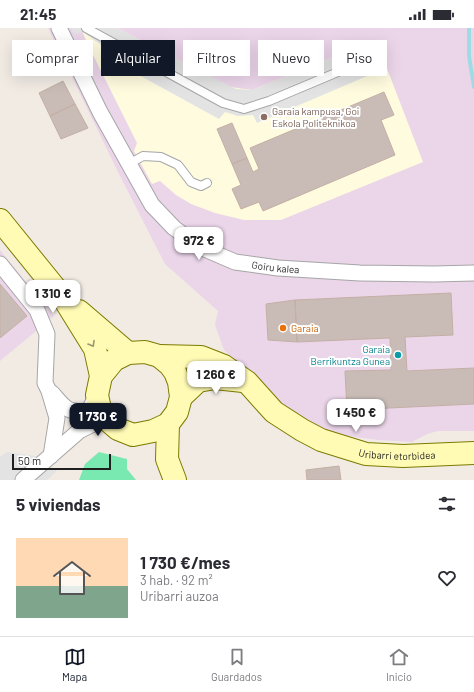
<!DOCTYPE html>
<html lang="es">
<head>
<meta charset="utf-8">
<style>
  body { margin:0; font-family:Barlow,sans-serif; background:#f7f7f7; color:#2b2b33; height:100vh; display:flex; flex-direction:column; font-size:15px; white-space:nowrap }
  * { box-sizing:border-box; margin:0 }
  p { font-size:13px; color:#7c7c81 }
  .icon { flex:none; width:22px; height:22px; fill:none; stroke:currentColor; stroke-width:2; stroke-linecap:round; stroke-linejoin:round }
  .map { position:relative; height:452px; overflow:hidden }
  .sheet { display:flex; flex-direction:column; background:#fff; flex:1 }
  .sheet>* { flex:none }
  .hud { position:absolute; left:12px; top:12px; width:450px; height:36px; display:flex; gap:8px }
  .scale { position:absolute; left:12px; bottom:10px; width:99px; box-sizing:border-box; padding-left:4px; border:2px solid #1f1f1f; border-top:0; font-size:11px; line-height:14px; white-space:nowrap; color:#1f1f1f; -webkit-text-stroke:3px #fff; paint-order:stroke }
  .price { position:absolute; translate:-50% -34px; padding:0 9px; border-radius:8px; background:#fff; color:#222; font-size:13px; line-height:26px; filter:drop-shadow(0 1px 2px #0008) }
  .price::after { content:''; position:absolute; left:50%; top:24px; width:12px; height:9px; margin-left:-6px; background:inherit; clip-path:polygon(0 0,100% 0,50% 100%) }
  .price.on { background:#111827; color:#fff }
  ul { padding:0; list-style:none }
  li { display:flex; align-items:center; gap:12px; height:100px; padding:0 16px }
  li span { display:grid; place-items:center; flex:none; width:112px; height:80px; border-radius:0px; color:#555 }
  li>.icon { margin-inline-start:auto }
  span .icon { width:48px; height:48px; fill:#fffc; stroke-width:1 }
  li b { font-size:17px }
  h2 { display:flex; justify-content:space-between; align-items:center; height:48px; padding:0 16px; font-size:17px }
  .pill { padding:0 14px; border-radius:0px; background:#fff; box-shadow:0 4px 16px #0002; font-size:14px; line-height:36px }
  .pill.on { background:#111827; color:#fff }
  .status { display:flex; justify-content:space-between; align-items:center; height:28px; padding:0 20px; background:#fff; direction:ltr }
  .status svg { height:11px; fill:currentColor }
  .tab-bar { display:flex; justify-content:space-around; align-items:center; height:56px; border-top:1px solid #e1e1e2; background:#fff; font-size:11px; color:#7c7c81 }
  .tab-bar a { display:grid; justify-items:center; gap:2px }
  .tab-bar .on { color:#111827 }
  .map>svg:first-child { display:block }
  .industrial { fill:#ebd5e9 }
  .education { fill:#fffbdf }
  .pitch { fill:#7ae8b1 }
  .parking { fill:#e3e3e3 }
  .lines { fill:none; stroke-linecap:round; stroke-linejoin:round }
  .stream { stroke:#a0dbe3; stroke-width:4 }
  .building { fill:#c9bcb7; stroke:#c4afa5 }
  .lane-casing { stroke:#a6a6a6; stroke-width:10 }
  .street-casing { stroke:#a6a6a6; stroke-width:17 }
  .secondary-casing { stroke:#7c7b00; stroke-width:24 }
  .lane { stroke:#fff; stroke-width:8 }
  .street { stroke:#fff; stroke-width:15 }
  .secondary { stroke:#fffab4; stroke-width:22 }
  .oneway { stroke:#9a9771 }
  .education-dot { fill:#8d6e63; stroke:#fff; stroke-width:1.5 }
  .food-dot { fill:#e8710a; stroke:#fff; stroke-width:1.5 }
  .culture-dot { fill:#0f9aa8; stroke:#fff; stroke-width:1.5 }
  .labels { text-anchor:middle; stroke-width:4; stroke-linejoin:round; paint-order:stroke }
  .education-label { font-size:10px; fill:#785e54; stroke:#fff; text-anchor:start }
  .street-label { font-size:10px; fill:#1f1f1f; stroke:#fff }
  .food-label { font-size:10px; fill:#c56008; stroke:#fff; text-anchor:start }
  .culture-label { font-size:10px; fill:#0d838f; stroke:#fff; text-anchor:end }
</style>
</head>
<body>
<div class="status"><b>21:45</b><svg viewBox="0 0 49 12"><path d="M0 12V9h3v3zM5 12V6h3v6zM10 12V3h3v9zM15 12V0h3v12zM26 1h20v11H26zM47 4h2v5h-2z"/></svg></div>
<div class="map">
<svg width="474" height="452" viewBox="0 0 474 452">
  <rect width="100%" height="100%" fill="#f1ebe4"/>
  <path class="industrial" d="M48 0H474V403H438L427 406 412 414 379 412 354 409 329 405 309 395 276 372 224 322 215 297 218 283 165 236 117 142Z
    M0 222 54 288 0 333Z"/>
  <path class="education" d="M81 0H117L231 59 252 62 376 12 423 134 281 192H244L215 185 191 176 176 167 160 153 152 156 134 123 137 115 87 15Z"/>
  <path class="pitch" d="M99 424 127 431V441L136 452H79L85 436Z"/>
  <path class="parking" d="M71 0H117L236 61 252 62 376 12 386 40 257 95 253 87 238 88 225 84 219 91 106 29 101 17 83 4 74 6Z
    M7 424 36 428 57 443 47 452H0V429Z"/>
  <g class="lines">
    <path class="stream" d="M469 0V28L474 59"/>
  </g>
  <path class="building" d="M63 53 75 76 50 88 39 65Z
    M384 64 394 87 381 92 395 127 263 183 259 174 241 181 232 161 241 157 232 136 247 130 253 144 259 141 250 120Z
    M75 76 88 100 61 111 50 88Z
    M232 95 247 130 232 136 217 101Z
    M0 256 27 288 0 310Z
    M451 265 453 307 405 309 407 343 474 340V376L347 382 345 343 391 342 390 310 297 314 295 272Z
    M295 272 297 314 268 312 266 276Z
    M339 438 341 452H307L306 442Z"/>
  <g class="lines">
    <defs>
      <path id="lane" d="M86 0 223 75 244 81 269 73 364 33
        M129 136 143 128 161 129 178 137 191 154 201 158 207 155"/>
      <g id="street">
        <path id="s1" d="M59 0 100 84 152 177 174 200 200 219 235 234 278 240 360 245 434 246 474 245"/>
        <path d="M0 236 37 282 47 306 45 355 49 363 57 390 51 428"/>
        <path d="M52 365C66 381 66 384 88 384L97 367"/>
        <path d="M23 452 79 403 105 390"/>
      </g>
      <g id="secondary">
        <path d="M0 192 64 271 95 321 101 348 97 367 100 381 105 390 118 401 133 407 153 403 168 396 177 384 181 369 179 354 175 344 170 337 159 328 145 324 128 325 114 332 101 348"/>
        <path d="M79 283 128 325"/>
        <path id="s2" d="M159 328 201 329 224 338 247 354 274 384 302 402 321 412 366 426 403 428 474 425"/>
        <path d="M181 369 198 353 215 350 243 353"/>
        <path d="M168 396 167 431 175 452"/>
      </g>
    </defs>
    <use href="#lane" class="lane-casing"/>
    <use href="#street" class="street-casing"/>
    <use href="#secondary" class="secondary-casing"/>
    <use href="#lane" class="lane"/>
    <use href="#street" class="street"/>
    <use href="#secondary" class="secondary"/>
  </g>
  <defs><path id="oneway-chevron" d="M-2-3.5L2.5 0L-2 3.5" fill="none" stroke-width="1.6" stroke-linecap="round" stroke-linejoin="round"/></defs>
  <use class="oneway" href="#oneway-chevron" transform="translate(92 316) rotate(60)"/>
  <circle class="education-dot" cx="264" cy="89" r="4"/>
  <circle class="food-dot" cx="283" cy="300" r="4"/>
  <circle class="culture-dot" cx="398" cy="327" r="4"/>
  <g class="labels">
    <g class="education-label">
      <text x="272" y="87">Garaia kampusa, Goi<tspan x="272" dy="12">Eskola Politeknikoa</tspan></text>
    </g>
    <g class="street-label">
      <text dy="4" stroke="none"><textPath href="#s1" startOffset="343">Goiru kalea</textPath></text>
      <text dy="4" stroke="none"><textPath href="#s2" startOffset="268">Uribarri etorbidea</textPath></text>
    </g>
    <g class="food-label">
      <text x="291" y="304">Garaia</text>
    </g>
    <g class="culture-label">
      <text x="390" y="325">Garaia<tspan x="390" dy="12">Berrikuntza Gunea</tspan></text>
    </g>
  </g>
</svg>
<div class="scale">50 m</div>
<b class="price" style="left:199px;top:233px">972 €</b>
<b class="price" style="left:53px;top:286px">1 310 €</b>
<b class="price" style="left:216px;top:367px">1 260 €</b>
<b class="price" style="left:356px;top:405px">1 450 €</b>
<b class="price on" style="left:98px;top:409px">1 730 €</b>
<div class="hud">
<a class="pill">Comprar</a>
<a class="pill on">Alquilar</a>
<a class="pill">Filtros</a>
<a class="pill">Nuevo</a>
<a class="pill">Piso</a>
</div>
</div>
<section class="sheet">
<h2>5 viviendas<svg class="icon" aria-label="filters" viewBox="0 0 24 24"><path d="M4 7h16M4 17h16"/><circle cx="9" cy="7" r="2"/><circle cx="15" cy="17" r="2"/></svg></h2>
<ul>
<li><span style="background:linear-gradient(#ffd9b3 60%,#7fa58c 0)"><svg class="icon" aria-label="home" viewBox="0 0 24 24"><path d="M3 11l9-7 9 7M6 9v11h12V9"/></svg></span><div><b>1 730 €/mes</b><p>3 hab. · 92 m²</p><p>Uribarri auzoa</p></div><svg class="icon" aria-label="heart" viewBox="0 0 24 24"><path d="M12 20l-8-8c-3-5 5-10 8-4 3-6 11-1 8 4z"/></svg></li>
</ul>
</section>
<nav class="tab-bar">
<a class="on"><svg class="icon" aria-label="map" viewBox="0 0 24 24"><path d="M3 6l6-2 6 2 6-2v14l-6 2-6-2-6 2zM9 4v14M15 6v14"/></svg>Mapa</a>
<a><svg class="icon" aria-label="saved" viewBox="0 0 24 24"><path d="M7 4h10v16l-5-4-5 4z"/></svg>Guardados</a>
<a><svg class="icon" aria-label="home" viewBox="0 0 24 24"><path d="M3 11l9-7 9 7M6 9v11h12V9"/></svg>Inicio</a>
</nav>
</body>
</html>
